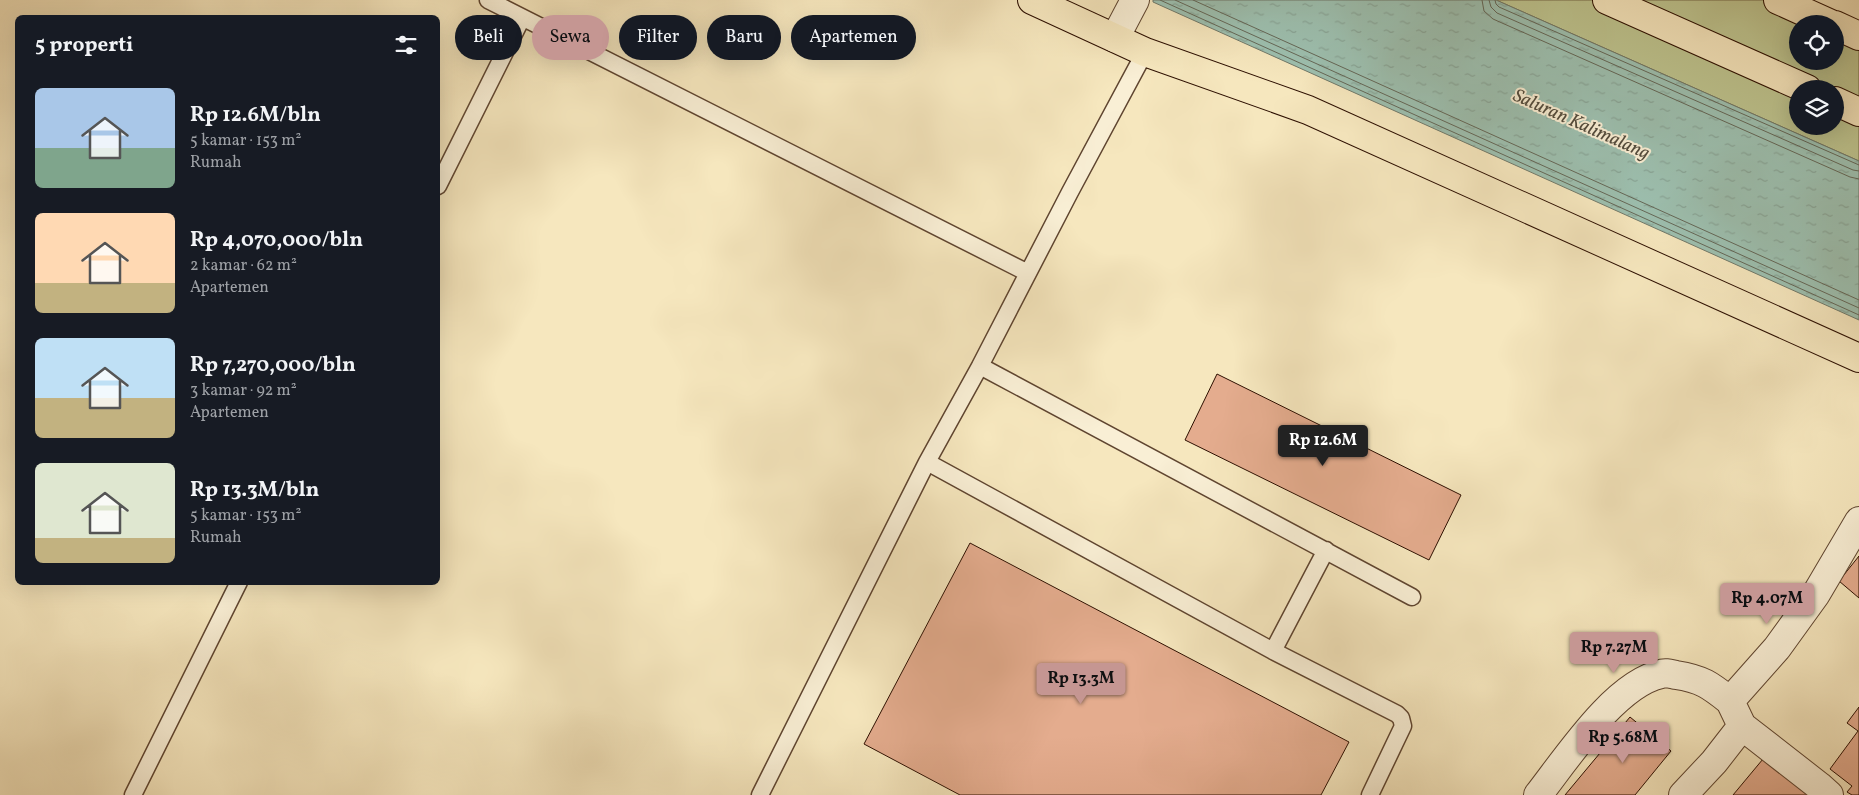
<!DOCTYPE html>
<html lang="id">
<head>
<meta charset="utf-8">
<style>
  body { margin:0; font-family:Vollkorn,serif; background:#242831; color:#f1f3f6; height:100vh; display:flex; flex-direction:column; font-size:19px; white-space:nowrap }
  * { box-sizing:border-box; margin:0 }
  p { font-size:16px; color:#9ea1a6 }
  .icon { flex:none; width:28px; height:28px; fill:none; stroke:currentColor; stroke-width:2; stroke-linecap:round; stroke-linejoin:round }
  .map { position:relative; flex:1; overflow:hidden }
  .side { position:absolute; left:15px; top:15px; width:425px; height:570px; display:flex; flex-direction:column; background:#171b24; border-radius:8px; box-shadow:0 5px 20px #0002 }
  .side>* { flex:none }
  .hud { position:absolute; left:455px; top:15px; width:475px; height:45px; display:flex; gap:10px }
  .buttons { position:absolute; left:1789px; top:15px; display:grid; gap:10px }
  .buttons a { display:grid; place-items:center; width:55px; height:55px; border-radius:50%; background:#171b24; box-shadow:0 5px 20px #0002; font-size:25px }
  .price { position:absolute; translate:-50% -42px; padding:0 11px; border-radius:5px; background:#c59692; color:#111; font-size:16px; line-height:32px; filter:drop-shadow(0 1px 2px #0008) }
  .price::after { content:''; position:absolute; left:50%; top:30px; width:15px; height:11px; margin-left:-8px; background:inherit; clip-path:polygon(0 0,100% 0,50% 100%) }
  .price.active { background:#222; color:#fff }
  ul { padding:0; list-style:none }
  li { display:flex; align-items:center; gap:15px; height:125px; padding:0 20px }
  li span { display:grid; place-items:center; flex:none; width:140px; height:100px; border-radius:8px; color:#555 }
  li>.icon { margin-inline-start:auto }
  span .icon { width:60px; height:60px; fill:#fffc; stroke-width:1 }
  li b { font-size:21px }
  h2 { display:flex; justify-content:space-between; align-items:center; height:60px; padding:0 20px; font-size:21px }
  .chip { padding:0 18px; border-radius:22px; background:#171b24; box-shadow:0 5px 20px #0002; font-size:18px; line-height:45px }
  .chip.active { background:#c59692; color:#111 }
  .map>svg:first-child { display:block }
  .grass { fill:#bec590; stroke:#766a48; fill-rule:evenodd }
  .water { fill:url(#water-ripples); stroke:#70796a }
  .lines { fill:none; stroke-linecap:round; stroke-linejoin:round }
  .shore { stroke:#656858; stroke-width:1 }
  .building { fill:#e4ac8e; stroke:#2d0f00 }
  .lane-casing { stroke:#5f4530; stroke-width:19 }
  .street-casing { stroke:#5f4530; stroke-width:30 }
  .primary-casing { stroke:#2d0f00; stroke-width:30 }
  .lane { stroke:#f9efd5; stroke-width:16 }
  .street { stroke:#f9efd5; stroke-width:28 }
  .primary { stroke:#f6e7be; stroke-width:28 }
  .labels { text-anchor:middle; stroke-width:4; stroke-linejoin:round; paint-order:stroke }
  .water-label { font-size:19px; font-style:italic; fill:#544d3e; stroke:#f9efd5 }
</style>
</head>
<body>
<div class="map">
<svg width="1859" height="795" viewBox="0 0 1859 795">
  <defs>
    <pattern id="water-ripples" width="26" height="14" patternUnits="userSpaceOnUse" patternTransform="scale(1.25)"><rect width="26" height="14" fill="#9dc0b0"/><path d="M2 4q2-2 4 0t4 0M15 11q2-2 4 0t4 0" fill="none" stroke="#88a496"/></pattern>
  </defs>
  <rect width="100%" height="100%" fill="#f6e7be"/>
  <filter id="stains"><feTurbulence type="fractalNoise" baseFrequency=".004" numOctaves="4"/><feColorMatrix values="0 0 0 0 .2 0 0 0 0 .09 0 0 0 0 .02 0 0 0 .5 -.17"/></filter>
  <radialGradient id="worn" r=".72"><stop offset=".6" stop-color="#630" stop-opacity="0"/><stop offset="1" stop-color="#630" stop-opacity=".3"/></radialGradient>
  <path class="grass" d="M1496 0H1774L1798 24V61H1835V27L1859 37V161ZM1798 89H1835V126H1798Z"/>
  <path class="water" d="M1153 0H1496L1859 161V320L1153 2Z"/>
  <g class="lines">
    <path class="shore" d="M1160 0 1859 315
      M1175 0 1859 308
      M1193 0 1859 300
      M1482 0 1484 11 1493 19 1850 177 1859 179
      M1489 0 1491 7 1497 13 1853 170 1859 171
      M1495 0 1496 4 1499 7 1859 165"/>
  </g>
  <path class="building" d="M1217 374 1461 495 1429 560 1185 440Z
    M970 543 1349 742 1321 795H960L864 744Z
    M1859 556V598L1839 581Z
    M1859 707V795H1852L1847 792 1852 786 1830 769 1858 731 1847 723Z
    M1630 717 1671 751 1635 795H1565Z
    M1768 753 1817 795H1733Z"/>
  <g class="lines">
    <defs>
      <path id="lane" d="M488 0 1028 273
        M438 186 522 18
        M980 366 1412 597
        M927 462 1273 651 1397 714 1401 718 1403 726 1370 795
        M1273 651 1326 550
        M133 795 239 582
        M760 795 927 462 980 366 1070 192 1145 52"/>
      <path id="street" d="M1115 38 1135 0
        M1538 795C1567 758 1615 684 1661 674 1665 672 1671 674 1676 675 1702 679 1710 685 1730 701
        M1683 795 1714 762 1742 726
        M1829 795 1819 786 1742 726 1730 701 1777 648 1816 594 1859 521"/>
      <path id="primary" d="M1032 0 1145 52 1308 110 1859 358
        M1607 0 1807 89
        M1778 0 1831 24
        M1835 25 1859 36
        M1835 101 1859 112"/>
    </defs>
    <use href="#lane" class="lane-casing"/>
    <use href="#street" class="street-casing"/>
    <use href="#primary" class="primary-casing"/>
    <use href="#lane" class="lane"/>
    <use href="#street" class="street"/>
    <use href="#primary" class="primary"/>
  </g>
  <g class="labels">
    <g class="water-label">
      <text transform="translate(1582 123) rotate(24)" y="7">Saluran Kalimalang</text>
    </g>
  </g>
  <rect width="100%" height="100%" filter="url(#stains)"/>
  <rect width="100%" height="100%" fill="url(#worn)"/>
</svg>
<div class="buttons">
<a><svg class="icon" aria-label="locate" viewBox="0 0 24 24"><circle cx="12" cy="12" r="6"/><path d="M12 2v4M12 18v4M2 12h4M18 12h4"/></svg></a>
<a><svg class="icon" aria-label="layers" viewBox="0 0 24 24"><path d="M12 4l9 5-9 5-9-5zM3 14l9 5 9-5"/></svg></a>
</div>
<b class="price active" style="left:1323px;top:467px">Rp 12.6M</b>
<b class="price" style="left:1767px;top:625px">Rp 4.07M</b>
<b class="price" style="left:1614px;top:674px">Rp 7.27M</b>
<b class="price" style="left:1081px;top:705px">Rp 13.3M</b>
<b class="price" style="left:1623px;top:764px">Rp 5.68M</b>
<div class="hud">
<a class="chip">Beli</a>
<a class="chip active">Sewa</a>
<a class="chip">Filter</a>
<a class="chip">Baru</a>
<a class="chip">Apartemen</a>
</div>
<section class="side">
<h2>5 properti<svg class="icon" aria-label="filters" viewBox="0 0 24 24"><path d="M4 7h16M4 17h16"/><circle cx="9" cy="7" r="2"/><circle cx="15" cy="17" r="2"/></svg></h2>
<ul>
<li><span style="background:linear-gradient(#a9c7e8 60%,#7fa58c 0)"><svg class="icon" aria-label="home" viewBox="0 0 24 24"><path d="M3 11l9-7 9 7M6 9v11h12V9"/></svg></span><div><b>Rp 12.6M/bln</b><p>5 kamar · 153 m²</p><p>Rumah</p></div></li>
<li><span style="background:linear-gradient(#ffd9b3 70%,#c2b280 0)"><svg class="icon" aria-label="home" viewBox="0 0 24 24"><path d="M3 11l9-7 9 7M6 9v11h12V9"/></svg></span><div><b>Rp 4,070,000/bln</b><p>2 kamar · 62 m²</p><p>Apartemen</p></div></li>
<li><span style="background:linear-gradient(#bfe0f5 60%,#c2b280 0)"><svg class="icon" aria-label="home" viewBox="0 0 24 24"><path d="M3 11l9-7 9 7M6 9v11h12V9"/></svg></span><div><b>Rp 7,270,000/bln</b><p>3 kamar · 92 m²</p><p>Apartemen</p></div></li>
<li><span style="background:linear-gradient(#dfe7d0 75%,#c2b280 0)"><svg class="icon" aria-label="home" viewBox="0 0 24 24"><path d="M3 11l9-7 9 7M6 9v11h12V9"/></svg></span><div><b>Rp 13.3M/bln</b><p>5 kamar · 153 m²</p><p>Rumah</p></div></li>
</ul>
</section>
</div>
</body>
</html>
